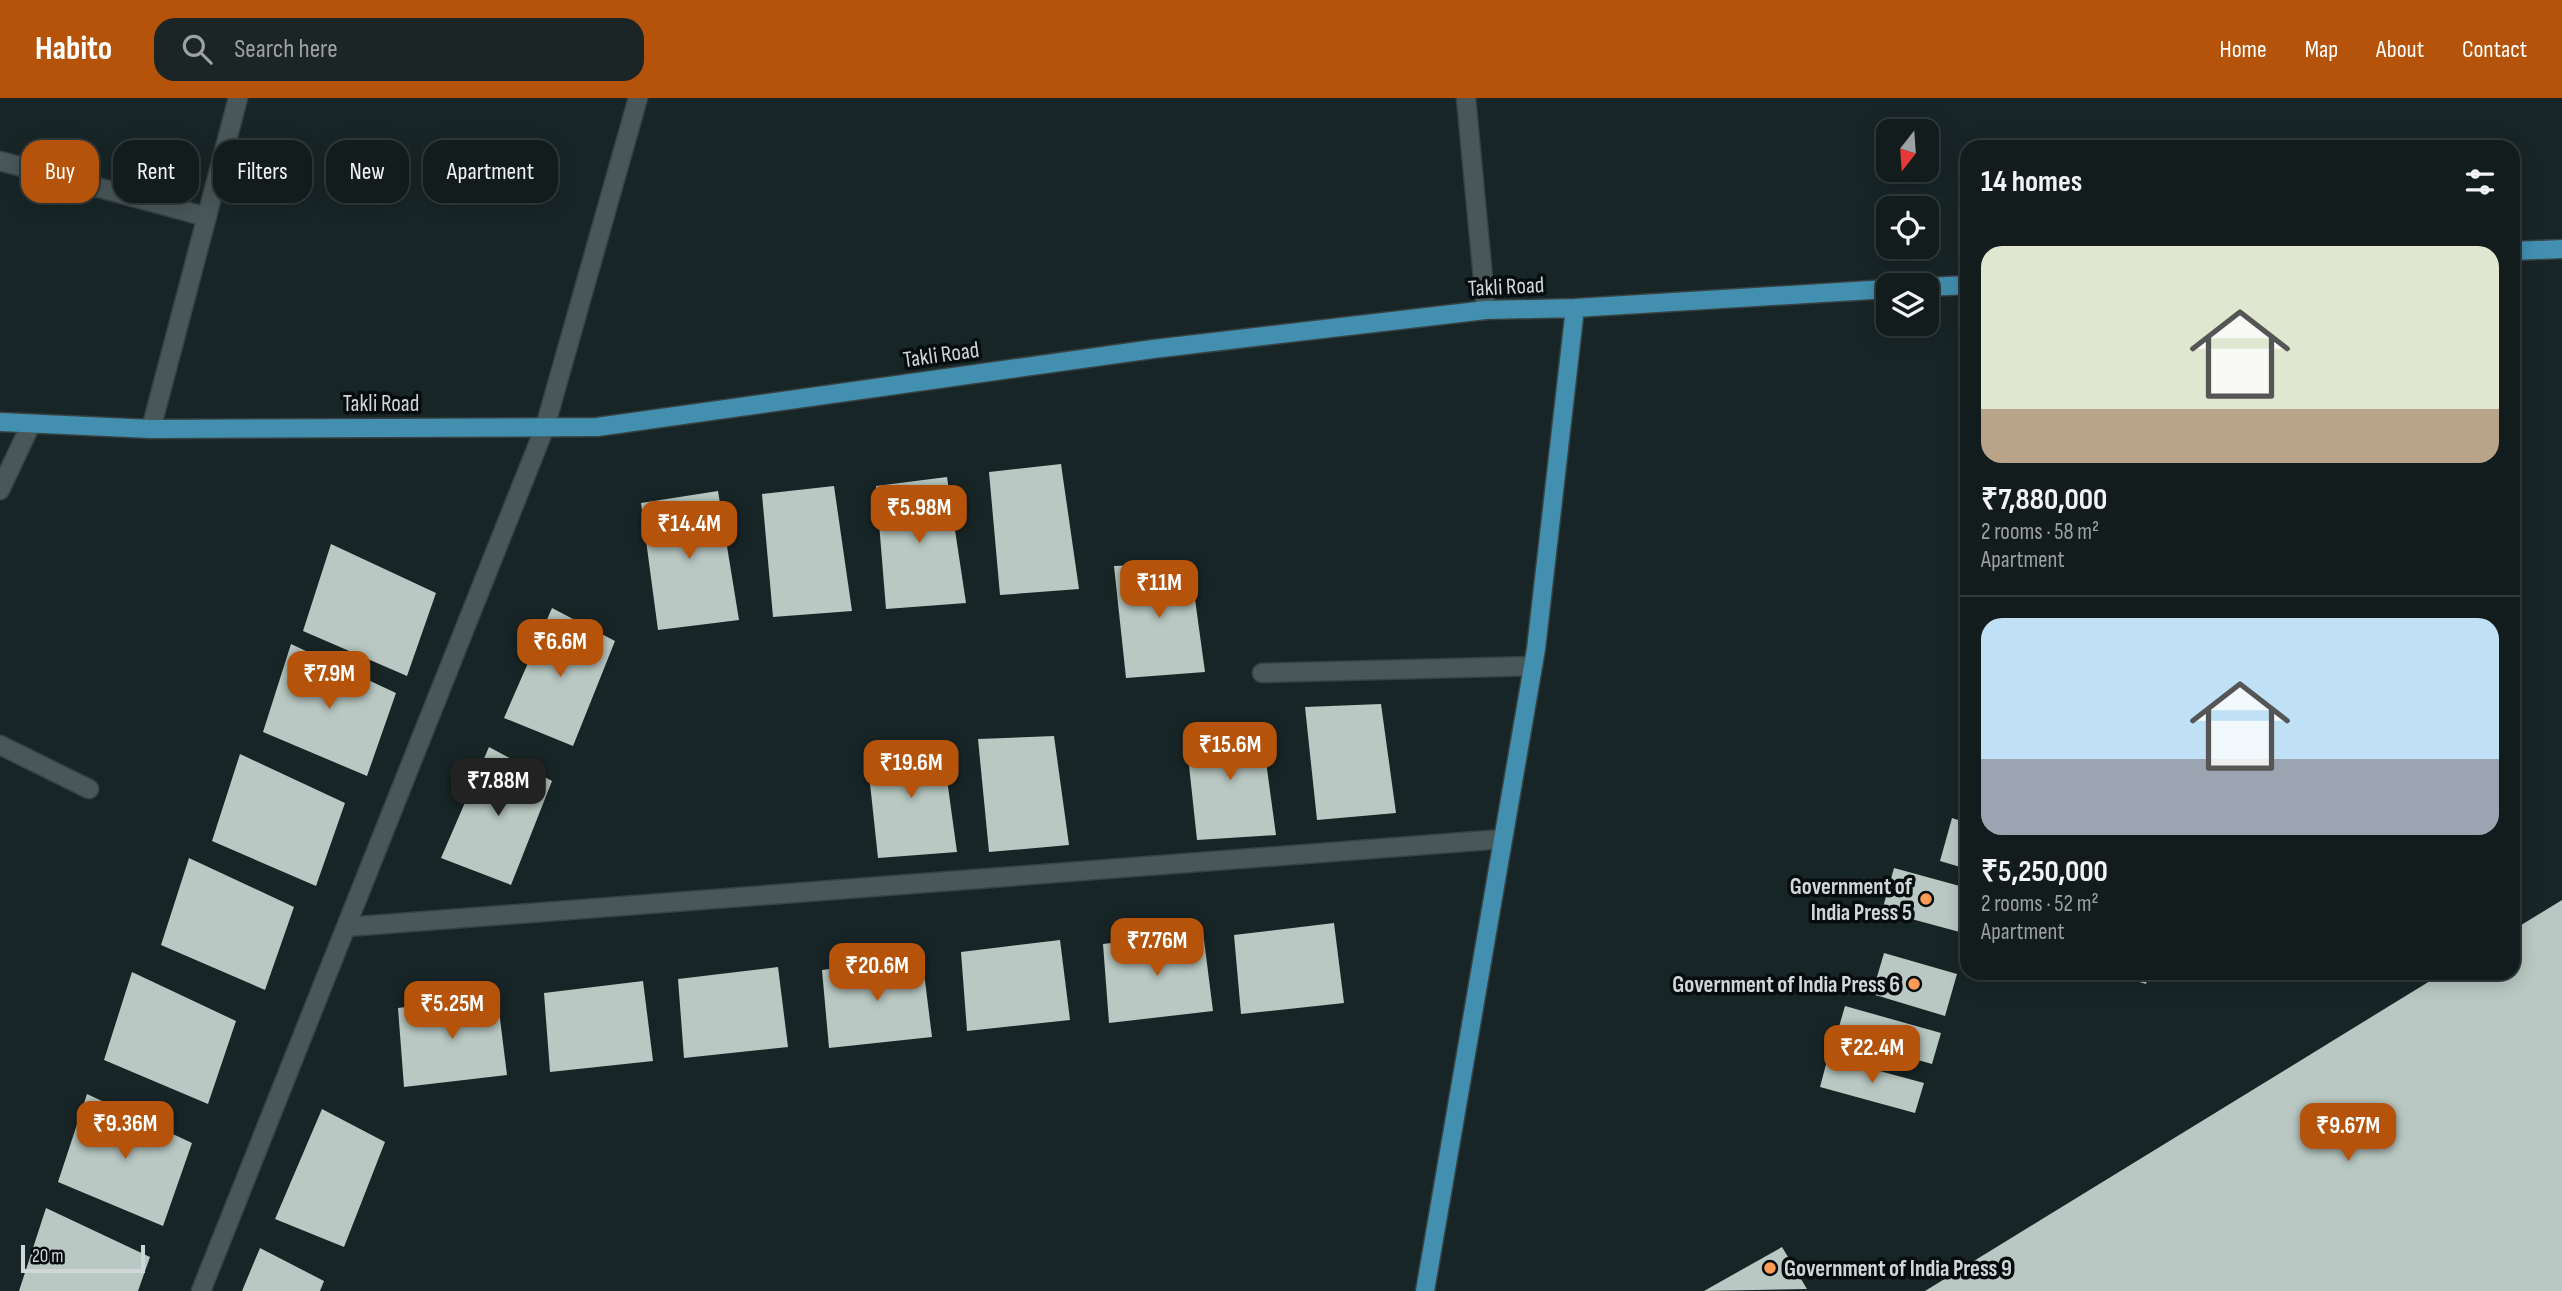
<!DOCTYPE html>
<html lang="en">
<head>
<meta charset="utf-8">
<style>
  body { margin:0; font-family:"Sofia Sans Condensed",sans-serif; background:#1b2525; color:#f1f3f6; height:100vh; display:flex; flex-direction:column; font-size:26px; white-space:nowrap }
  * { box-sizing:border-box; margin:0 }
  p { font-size:23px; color:#9ca1a3 }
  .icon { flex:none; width:38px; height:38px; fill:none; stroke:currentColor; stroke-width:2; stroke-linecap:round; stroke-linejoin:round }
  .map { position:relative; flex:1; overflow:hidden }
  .drawer { position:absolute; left:1960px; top:42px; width:560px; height:840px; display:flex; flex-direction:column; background:#121c1c; border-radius:21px; box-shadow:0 4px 18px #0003,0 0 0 2px #313a3b }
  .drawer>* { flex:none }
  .banner { position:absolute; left:21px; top:42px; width:665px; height:63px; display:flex; gap:14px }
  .needle { width:46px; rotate:197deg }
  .fabs { position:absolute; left:1876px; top:21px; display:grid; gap:14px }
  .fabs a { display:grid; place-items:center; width:63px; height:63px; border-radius:14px; background:#121c1c; box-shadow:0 4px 18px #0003,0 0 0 2px #313a3b; font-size:35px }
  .scale { position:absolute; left:21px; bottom:18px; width:124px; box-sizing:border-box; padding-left:7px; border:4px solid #cfd7d8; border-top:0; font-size:19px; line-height:24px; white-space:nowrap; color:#cfd7d8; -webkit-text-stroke:5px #070d0d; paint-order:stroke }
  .price { position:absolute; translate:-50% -60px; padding:0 16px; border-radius:14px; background:#b45309; color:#fff; font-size:23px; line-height:46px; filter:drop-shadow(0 2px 4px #0008) }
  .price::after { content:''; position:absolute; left:50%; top:42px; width:21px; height:16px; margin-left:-10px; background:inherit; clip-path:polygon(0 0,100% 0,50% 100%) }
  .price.active { background:#222; color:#fff }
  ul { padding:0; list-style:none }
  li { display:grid; align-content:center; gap:14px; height:371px; padding:0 21px }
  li+li { border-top:2px solid #313a3b }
  li span { display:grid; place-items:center; height:217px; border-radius:21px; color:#555 }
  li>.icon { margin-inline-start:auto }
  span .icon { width:126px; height:126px; fill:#fffc; stroke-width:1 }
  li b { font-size:30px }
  h2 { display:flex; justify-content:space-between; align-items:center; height:84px; padding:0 21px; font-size:30px }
  .tag { padding:0 24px; border-radius:21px; background:#121c1c; box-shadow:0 4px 18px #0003,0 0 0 2px #313a3b; font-size:24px; line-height:63px }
  .tag.active { background:#b45309; color:#fff }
  header { display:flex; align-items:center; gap:42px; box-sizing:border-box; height:98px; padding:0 35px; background:#b45309; color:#fff }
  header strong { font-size:33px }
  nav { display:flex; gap:38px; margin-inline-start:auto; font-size:24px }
  .search { width:490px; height:63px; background:#1b2525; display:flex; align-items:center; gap:18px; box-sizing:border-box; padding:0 24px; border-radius:21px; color:#9ca1a3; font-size:26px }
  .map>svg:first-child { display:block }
  .building { fill:#b9c8c2 }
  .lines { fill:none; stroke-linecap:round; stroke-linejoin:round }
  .minor-casing { stroke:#384243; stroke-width:21 }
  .major-casing { stroke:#384243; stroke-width:21 }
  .minor { stroke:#495758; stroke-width:18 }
  .major { stroke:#428fb0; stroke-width:18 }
  .poi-dot { fill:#fd9c57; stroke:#070d0d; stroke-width:2.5 }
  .labels { text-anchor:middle; stroke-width:7; stroke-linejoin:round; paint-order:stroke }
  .street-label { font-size:23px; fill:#cfd7d8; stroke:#070d0d }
  .poi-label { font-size:23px; font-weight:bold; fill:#cfd7d8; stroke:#070d0d; text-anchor:end }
</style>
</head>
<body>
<header>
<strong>Habito</strong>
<div class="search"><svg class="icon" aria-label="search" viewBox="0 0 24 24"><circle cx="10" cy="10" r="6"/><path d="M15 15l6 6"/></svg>Search here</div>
<nav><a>Home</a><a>Map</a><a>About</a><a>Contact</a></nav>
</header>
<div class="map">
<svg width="2562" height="1193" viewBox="0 0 2562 1193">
  <rect width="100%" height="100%" fill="#182526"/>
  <path class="building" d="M1061 366 1079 491 1000 497 989 374Z
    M947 379 966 505 886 511 876 388Z
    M834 388 852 513 773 519 762 396Z
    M718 393 739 522 658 532 641 405Z
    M331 446 436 495 407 578 303 533Z
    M1190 465 1205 574 1126 580 1114 468Z
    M552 510 615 543 573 648 504 620Z
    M291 546 396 595 367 678 263 634Z
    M1381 606 1396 715 1317 722 1305 609Z
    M1261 627 1276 737 1197 742 1185 630Z
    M1054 638 1069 747 989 754 978 641Z
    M942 645 957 754 878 760 866 648Z
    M489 649 552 683 511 787 441 760Z
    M240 656 345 705 316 788 212 743Z
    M1952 720 1967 725V771L1940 763Z
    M189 760 294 809 265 892 161 847Z
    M1894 770 1967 790V836L1882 813Z
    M2562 802V1193H1925L2443 875H2513V832Z
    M1334 825 1344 905 1241 916 1234 837Z
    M1203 834 1213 913 1109 925 1103 846Z
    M1060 842 1070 922 967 933 961 854Z
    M1884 855 1957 876 1945 918 1872 896Z
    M922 859 932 939 829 950 822 872Z
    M778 869 788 949 684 960 678 881Z
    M132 874 236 923 208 1006 104 962Z
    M2110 875H2149L2146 886Z
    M643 883 653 963 550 974 544 895Z
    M497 897 507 977 404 989 398 910Z
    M1845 908 1941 935 1932 966 1836 939Z
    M1828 959 1924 985 1915 1015 1820 989Z
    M87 996 192 1045 163 1128 58 1084Z
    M322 1011 385 1044 344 1149 275 1121Z
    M46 1110 150 1159 138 1193H19Z
    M1782 1149 1807 1191 1704 1193Z
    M260 1150 324 1183 320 1193H242Z"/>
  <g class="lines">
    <defs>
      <path id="minor" d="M1466 0 1486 212
        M0 63 207 119
        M151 331 238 0
        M0 392 31 326
        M1262 575 1533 568
        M0 647 89 691
        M346 829 1503 741
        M201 1193 545 329 638 0"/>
      <path id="major" d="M2513 153 2562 151
        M1927 189 1967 187
        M0 324 151 331 597 329 1153 251 1486 212 1575 210 1888 191
        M1425 1193 1536 551 1575 210"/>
    </defs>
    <use href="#minor" class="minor-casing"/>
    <use href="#major" class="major-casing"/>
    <use href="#minor" class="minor"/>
    <use href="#major" class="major"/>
  </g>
  <g class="poi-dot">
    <circle cx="1926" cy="801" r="7"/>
    <circle cx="1914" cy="886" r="7"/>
    <circle cx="1770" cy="1170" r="7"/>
  </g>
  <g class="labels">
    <g class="street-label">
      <text transform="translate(1506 188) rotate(-3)" y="8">Takli Road</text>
      <text transform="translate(941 256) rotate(-8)" y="8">Takli Road</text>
      <text x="381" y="313">Takli Road</text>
    </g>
    <g class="poi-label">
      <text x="1912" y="796">Government of<tspan x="1912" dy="26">India Press 5</tspan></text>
      <text x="1900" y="894">Government of India Press 6</text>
      <text x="1784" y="1178" text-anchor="start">Government of India Press 9</text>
    </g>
  </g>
</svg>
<div class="fabs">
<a><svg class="needle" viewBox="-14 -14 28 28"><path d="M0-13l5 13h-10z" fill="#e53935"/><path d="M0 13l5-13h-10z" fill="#9ca1a3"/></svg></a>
<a><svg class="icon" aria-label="locate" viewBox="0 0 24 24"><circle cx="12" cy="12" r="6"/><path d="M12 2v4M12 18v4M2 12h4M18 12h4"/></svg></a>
<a><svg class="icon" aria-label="layers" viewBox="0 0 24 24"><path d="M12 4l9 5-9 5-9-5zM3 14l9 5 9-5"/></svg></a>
</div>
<div class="scale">20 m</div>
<b class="price" style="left:919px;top:447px">₹5.98M</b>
<b class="price" style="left:689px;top:463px">₹14.4M</b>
<b class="price" style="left:1159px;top:522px">₹11M</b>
<b class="price" style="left:560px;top:581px">₹6.6M</b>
<b class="price" style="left:329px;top:613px">₹7.9M</b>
<b class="price" style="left:1230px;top:684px">₹15.6M</b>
<b class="price" style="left:911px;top:702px">₹19.6M</b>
<b class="price active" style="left:498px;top:720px">₹7.88M</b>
<b class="price" style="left:1157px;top:880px">₹7.76M</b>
<b class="price" style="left:877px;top:905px">₹20.6M</b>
<b class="price" style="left:452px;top:943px">₹5.25M</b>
<b class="price" style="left:1872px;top:987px">₹22.4M</b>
<b class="price" style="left:125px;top:1063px">₹9.36M</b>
<b class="price" style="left:2348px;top:1065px">₹9.67M</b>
<div class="banner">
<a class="tag active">Buy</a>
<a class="tag">Rent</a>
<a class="tag">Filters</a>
<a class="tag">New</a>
<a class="tag">Apartment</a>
</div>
<section class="drawer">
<h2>14 homes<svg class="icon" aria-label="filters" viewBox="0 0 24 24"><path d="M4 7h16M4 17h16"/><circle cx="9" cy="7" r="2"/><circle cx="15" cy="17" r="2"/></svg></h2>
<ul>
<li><span style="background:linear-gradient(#dfe7d0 75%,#b9a48a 0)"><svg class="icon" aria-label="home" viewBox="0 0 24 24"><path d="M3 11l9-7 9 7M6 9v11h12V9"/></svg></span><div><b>₹7,880,000</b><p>2 rooms · 58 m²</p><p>Apartment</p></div></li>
<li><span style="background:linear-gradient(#bfe0f5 65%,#9aa5b1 0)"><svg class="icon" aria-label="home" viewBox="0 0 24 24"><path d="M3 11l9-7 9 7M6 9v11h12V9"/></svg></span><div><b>₹5,250,000</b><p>2 rooms · 52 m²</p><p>Apartment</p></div></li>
</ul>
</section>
</div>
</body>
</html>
